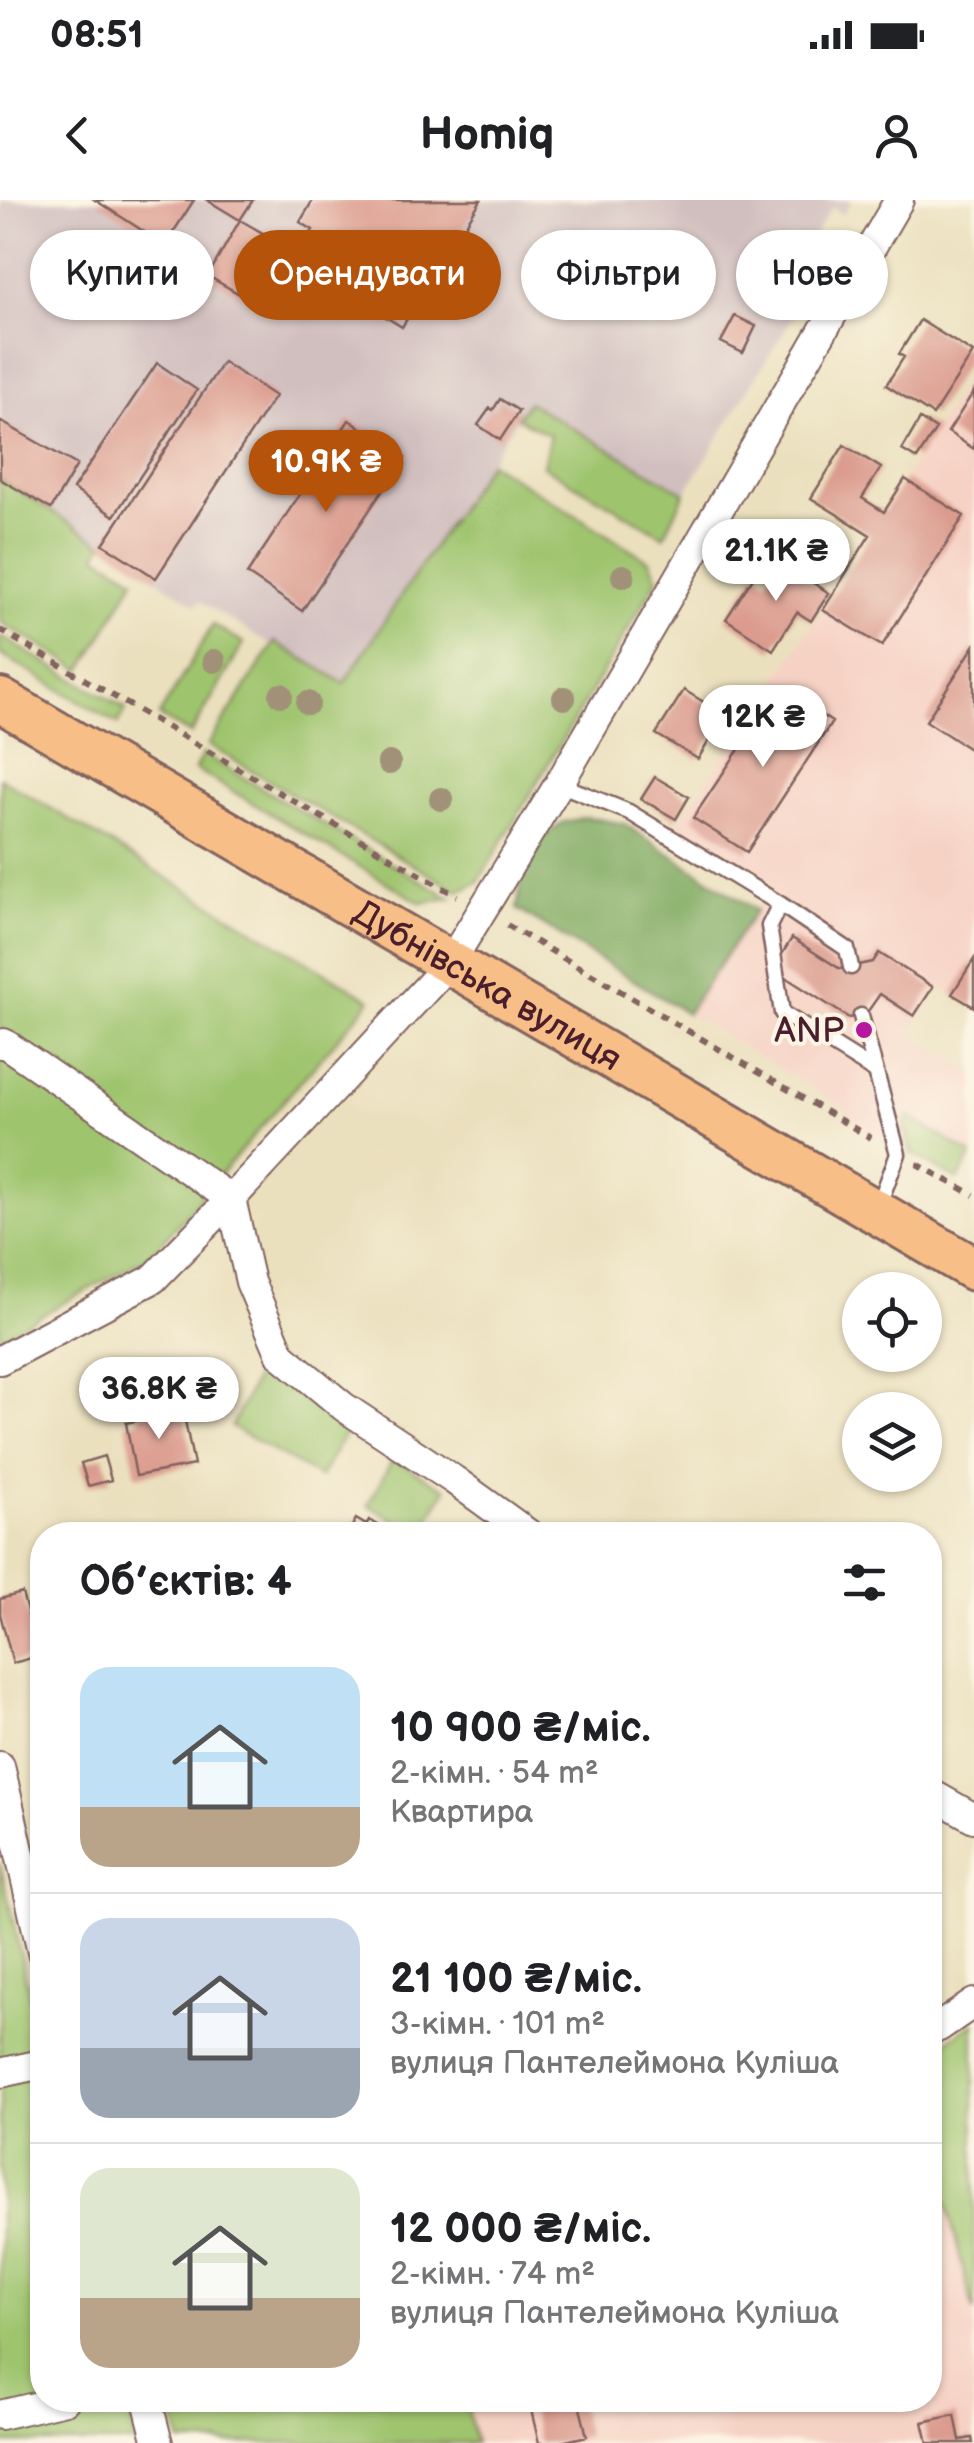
<!DOCTYPE html>
<html lang="uk">
<head>
<meta charset="utf-8">
<style>
  body { margin:0; font-family:"Balsamiq Sans",sans-serif; background:#f2f2f2; color:#202124; height:100vh; display:flex; flex-direction:column; font-size:38px; white-space:nowrap }
  * { box-sizing:border-box; margin:0 }
  p { font-size:32px; color:#757577 }
  .icon { flex:none; width:55px; height:55px; fill:none; stroke:currentColor; stroke-width:2; stroke-linecap:round; stroke-linejoin:round }
  .map { position:relative; flex:1; overflow:hidden }
  .drawer { position:absolute; left:30px; top:1322px; width:912px; height:890px; display:flex; flex-direction:column; background:#fff; border-radius:40px; box-shadow:0 2px 8px #0004 }
  .drawer>* { flex:none }
  .top-card { position:absolute; left:30px; top:30px; width:915px; height:90px; display:flex; gap:20px }
  .fabs { position:absolute; left:842px; top:1072px; display:grid; gap:20px }
  .fabs a { display:grid; place-items:center; width:100px; height:100px; border-radius:50%; background:#fff; box-shadow:0 2px 8px #0004; font-size:50px }
  .price { position:absolute; translate:-50% -85px; padding:0 22px; border-radius:35px; background:#fff; color:#222; font-size:32px; line-height:65px; filter:drop-shadow(0 2px 5px #0008) }
  .price::after { content:''; position:absolute; left:50%; top:60px; width:30px; height:22px; margin-left:-15px; background:inherit; clip-path:polygon(0 0,100% 0,50% 100%) }
  .price.active { background:#b45309; color:#fff }
  ul { padding:0; list-style:none }
  li { display:flex; align-items:center; gap:30px; height:250px; padding:0 50px }
  li+li { border-top:2px solid #e0e0e0 }
  li span { display:grid; place-items:center; flex:none; width:280px; height:200px; border-radius:30px; color:#555 }
  li>.icon { margin-inline-start:auto }
  span .icon { width:120px; height:120px; fill:#fffc; stroke-width:1 }
  li b { font-size:42px }
  h2 { display:flex; justify-content:space-between; align-items:center; height:120px; padding:0 50px; font-size:42px }
  .chip { padding:0 35px; border-radius:45px; background:#fff; box-shadow:0 2px 8px #0004; font-size:35px; line-height:90px }
  .chip.active { background:#b45309; color:#fff }
  .status { display:flex; justify-content:space-between; align-items:center; height:70px; padding:0 50px; background:#fff; direction:ltr }
  .status svg { height:28px; fill:currentColor }
  header { display:flex; justify-content:space-between; align-items:center; height:130px; padding:0 50px; background:#fff; font-size:45px; font-weight:700 }
  .map>svg:first-child { display:block }
  .built { fill:#f6d2c5 }
  .industrial { fill:#d1bfbf }
  .green { fill:#9fc46e; stroke:#74724c; stroke-width:2.5 }
  .forest { fill:#7faa61; stroke:#646446; stroke-width:2.5 }
  .building { fill:#db9c8f }
  .lines { fill:none; stroke-linecap:round; stroke-linejoin:round }
  .service-casing { stroke:#82635e; stroke-width:19 }
  .minor-casing { stroke:#82635e; stroke-width:32 }
  .primary-casing { stroke:#82635e; stroke-width:48 }
  .path { stroke:#82635e; stroke-width:6; stroke-dasharray:8 8; stroke-linecap:butt }
  .service { stroke:#fff; stroke-width:14 }
  .minor { stroke:#fff; stroke-width:28 }
  .primary { stroke:#f7be87; stroke-width:42 }
  .tree { fill:#a19178 }
  .poi-dot { fill:#b5179e; stroke:#fcf5e5; stroke-width:4 }
  .labels { text-anchor:middle; stroke-width:8; stroke-linejoin:round; paint-order:stroke }
  .street-label { font-size:35px; fill:#4a1f2b; stroke:#fcf5e5 }
  .poi-label { font-size:35px; fill:#4a1f2b; stroke:#fcf5e5; text-anchor:end }
</style>
</head>
<body>
<div class="status"><b>08:51</b><svg viewBox="0 0 49 12"><path d="M0 12V9h3v3zM5 12V6h3v6zM10 12V3h3v9zM15 12V0h3v12zM26 1h20v11H26zM47 4h2v5h-2z"/></svg></div>
<header><svg class="icon" aria-label="back" viewBox="0 0 24 24"><path d="M15 5l-7 7 7 7"/></svg>Homiq<svg class="icon" aria-label="person" viewBox="0 0 24 24"><circle cx="12" cy="8" r="4"/><path d="M4 21q1-7 8-7t8 7"/></svg></header>
<div class="map">
<svg width="974" height="2243" viewBox="0 0 974 2243">
  <rect width="100%" height="100%" fill="#fcf5e5"/>
  <filter id="ink" filterUnits="userSpaceOnUse"><feTurbulence type="fractalNoise" baseFrequency=".01" numOctaves="2"/><feDisplacementMap in="SourceGraphic" scale="20" xChannelSelector="R" yChannelSelector="G"/><feConvolveMatrix kernelMatrix="1 2 1 2 8 2 1 2 1" color-interpolation-filters="sRGB"/></filter>
  <filter id="wash" filterUnits="userSpaceOnUse"><feTurbulence type="fractalNoise" baseFrequency=".0048" numOctaves="4" result="noise"/><feDisplacementMap in="SourceGraphic" scale="40" xChannelSelector="R" yChannelSelector="G"/><feGaussianBlur stdDeviation="2.25" result="paint"/><feColorMatrix in="noise" values="0 0 0 0 0 0 0 0 0 0 0 0 0 0 0 0 0 1.4 0 .05"/><feComposite in="paint" operator="in"/></filter>
  <g filter="url(#wash)">
    <rect width="100%" height="100%" fill="#ebe0be"/>
    <path class="built" d="M974 167V807L938 786 909 833 974 873V954L958 980 849 919 847 909 687 813 773 684 677 625 823 410Z
      M935 1960 974 2113V2243H475L466 2200H930V1961Z"/>
    <path class="industrial" d="M4 0H852L843 14 832 7 815 34 825 64 685 293 528 202 344 483 275 442 272 446 200 401 196 405 51 309 0 279V6Z"/>
    <path class="green" d="M528 202 685 293 664 336 543 266 550 235 517 218Z
      M489 262 650 361 658 379 478 682 458 691 208 545 275 442 344 483Z
      M0 279 103 344 97 355 135 379 82 470 0 422Z
      M213 425 244 443 191 534 159 516Z
      M0 436 126 509 118 524 0 454Z
      M203 554 451 698 421 703 195 569Z
      M0 578 371 800 151 1055 0 1138Z
      M908 916 972 955 958 980 911 953 904 925Z
      M264 1161 348 1228 320 1277 231 1227Z
      M393 1259 446 1289 420 1334 368 1305Z
      M0 1662 42 1851V2200H126L137 2243H0Z
      M974 1823V2113L936 1961H930V1849L941 1845Z
      M171 2200H466L475 2243H181Z"/>
    <path class="forest" d="M586 617 624 624 756 710 687 813 517 709 522 675 541 639 562 623Z"/>
    <g id="blocks">
      <path class="building" d="M95 0H194L165 45Z
        M207 0H253L240 20Z
        M313 0H481L402 127 294 60 313 30 300 22Z
        M240 20 282 44 250 100 208 76Z
        M735 116 756 126 743 153 721 142Z
        M920 120 973 153 933 215 886 185 904 157 899 154Z
        M223 162 275 196 156 378 103 344Z
        M157 163 197 190 114 316 73 289Z
        M974 191V249L948 232Z
        M500 199 519 211 500 240 478 225 490 208 493 210Z
        M920 219 936 229 917 259 902 250Z
        M349 220 405 257 302 411 247 374Z
        M0 221 77 265 51 309 0 279Z
        M844 245 881 268 862 298 884 312 905 279 964 316 882 446 823 410 870 335 811 298Z
        M779 361 829 393 811 421 797 412 773 450 726 419 756 373 767 380Z
        M974 446V552L926 521Z
        M780 488 832 522 747 652 693 618Z
        M684 490 725 515 698 559 656 534Z
        M655 577 689 597 676 619 641 599Z
        M792 738 840 769 873 762 879 753 933 787 914 816 880 794 866 814 849 818 782 775 779 759Z
        M974 759V807L952 794Z
        M166 1207 167 1214 183 1211 194 1265 136 1276 126 1223 140 1220 139 1213Z
        M104 1256 111 1280 88 1286 81 1263Z
        M356 1319 366 1325 369 1320 396 1335H347Z
        M22 1393 39 1456 13 1463 0 1414V1399Z
        M573 2200H578L587 2236 557 2243H539L531 2210Z
        M955 2215 960 2240 972 2238 973 2243H928L923 2222Z"/>
    </g>
  </g>
  <g filter="url(#ink)">
    <use href="#blocks" fill-opacity="0" stroke="#82635e" stroke-width="2.5"/>
    <g class="lines">
      <defs>
        <path id="service" d="M559 584 629 612 780 704 847 749 851 767
          M780 704 769 726 782 813 876 872
          M861 816 898 954 878 1007"/>
        <path id="minor" d="M0 844 4 843 231 999 250 1082 281 1155 344 1207 454 1280 530 1335
          M0 1160 153 1079 231 999 450 763 559 584 899 0
          M0 1566 42 1752
          M930 1593 974 1618
          M930 1830 939 1827 974 1803
          M0 1873 42 1864
          M147 2200 158 2243
          M0 2215 65 2200"/>
        <g id="primary">
          <path id="s1" d="M0 500 974 1069"/>
        </g>
      </defs>
      <use href="#service" class="service-casing"/>
      <use href="#minor" class="minor-casing"/>
      <use href="#primary" class="primary-casing"/>
      <path class="path" d="M0 430 457 696
        M507 725 871 938
        M917 964 974 995"/>
      <use href="#service" class="service"/>
      <use href="#minor" class="minor"/>
      <use href="#primary" class="primary"/>
    </g>
    <g class="tree">
      <circle cx="623" cy="376" r="12"/>
      <circle cx="214" cy="461" r="12"/>
      <circle cx="281" cy="495" r="12"/>
      <circle cx="564" cy="498" r="12"/>
      <circle cx="308" cy="503" r="12"/>
      <circle cx="389" cy="563" r="12"/>
      <circle cx="441" cy="599" r="12"/>
    </g>
  </g>
  <circle class="poi-dot" cx="864" cy="830" r="10"/>
  <g class="labels">
    <g class="street-label">
      <text dy="12" stroke="none"><textPath href="#s1" startOffset="565">Дубнівська вулиця</textPath></text>
    </g>
    <g class="poi-label">
      <text x="844" y="842">ANP</text>
    </g>
  </g>
</svg>
<div class="fabs">
<a><svg class="icon" aria-label="locate" viewBox="0 0 24 24"><circle cx="12" cy="12" r="6"/><path d="M12 2v4M12 18v4M2 12h4M18 12h4"/></svg></a>
<a><svg class="icon" aria-label="layers" viewBox="0 0 24 24"><path d="M12 4l9 5-9 5-9-5zM3 14l9 5 9-5"/></svg></a>
</div>
<b class="price active" style="left:326px;top:315px">10.9K ₴</b>
<b class="price" style="left:776px;top:404px">21.1K ₴</b>
<b class="price" style="left:763px;top:570px">12K ₴</b>
<b class="price" style="left:159px;top:1242px">36.8K ₴</b>
<div class="top-card">
<a class="chip">Купити</a>
<a class="chip active">Орендувати</a>
<a class="chip">Фільтри</a>
<a class="chip">Нове</a>
</div>
<section class="drawer">
<h2>Об’єктів: 4<svg class="icon" aria-label="filters" viewBox="0 0 24 24"><path d="M4 7h16M4 17h16"/><circle cx="9" cy="7" r="2"/><circle cx="15" cy="17" r="2"/></svg></h2>
<ul>
<li><span style="background:linear-gradient(#bfe0f5 70%,#b9a48a 0)"><svg class="icon" aria-label="home" viewBox="0 0 24 24"><path d="M3 11l9-7 9 7M6 9v11h12V9"/></svg></span><div><b>10 900 ₴/міс.</b><p>2-кімн. · 54 m²</p><p>Квартира</p></div></li>
<li><span style="background:linear-gradient(#c9d6e8 65%,#9aa5b1 0)"><svg class="icon" aria-label="home" viewBox="0 0 24 24"><path d="M3 11l9-7 9 7M6 9v11h12V9"/></svg></span><div><b>21 100 ₴/міс.</b><p>3-кімн. · 101 m²</p><p>вулиця Пантелеймона Куліша</p></div></li>
<li><span style="background:linear-gradient(#dfe7d0 65%,#b9a48a 0)"><svg class="icon" aria-label="home" viewBox="0 0 24 24"><path d="M3 11l9-7 9 7M6 9v11h12V9"/></svg></span><div><b>12 000 ₴/міс.</b><p>2-кімн. · 74 m²</p><p>вулиця Пантелеймона Куліша</p></div></li>
</ul>
</section>
</div>
</body>
</html>
